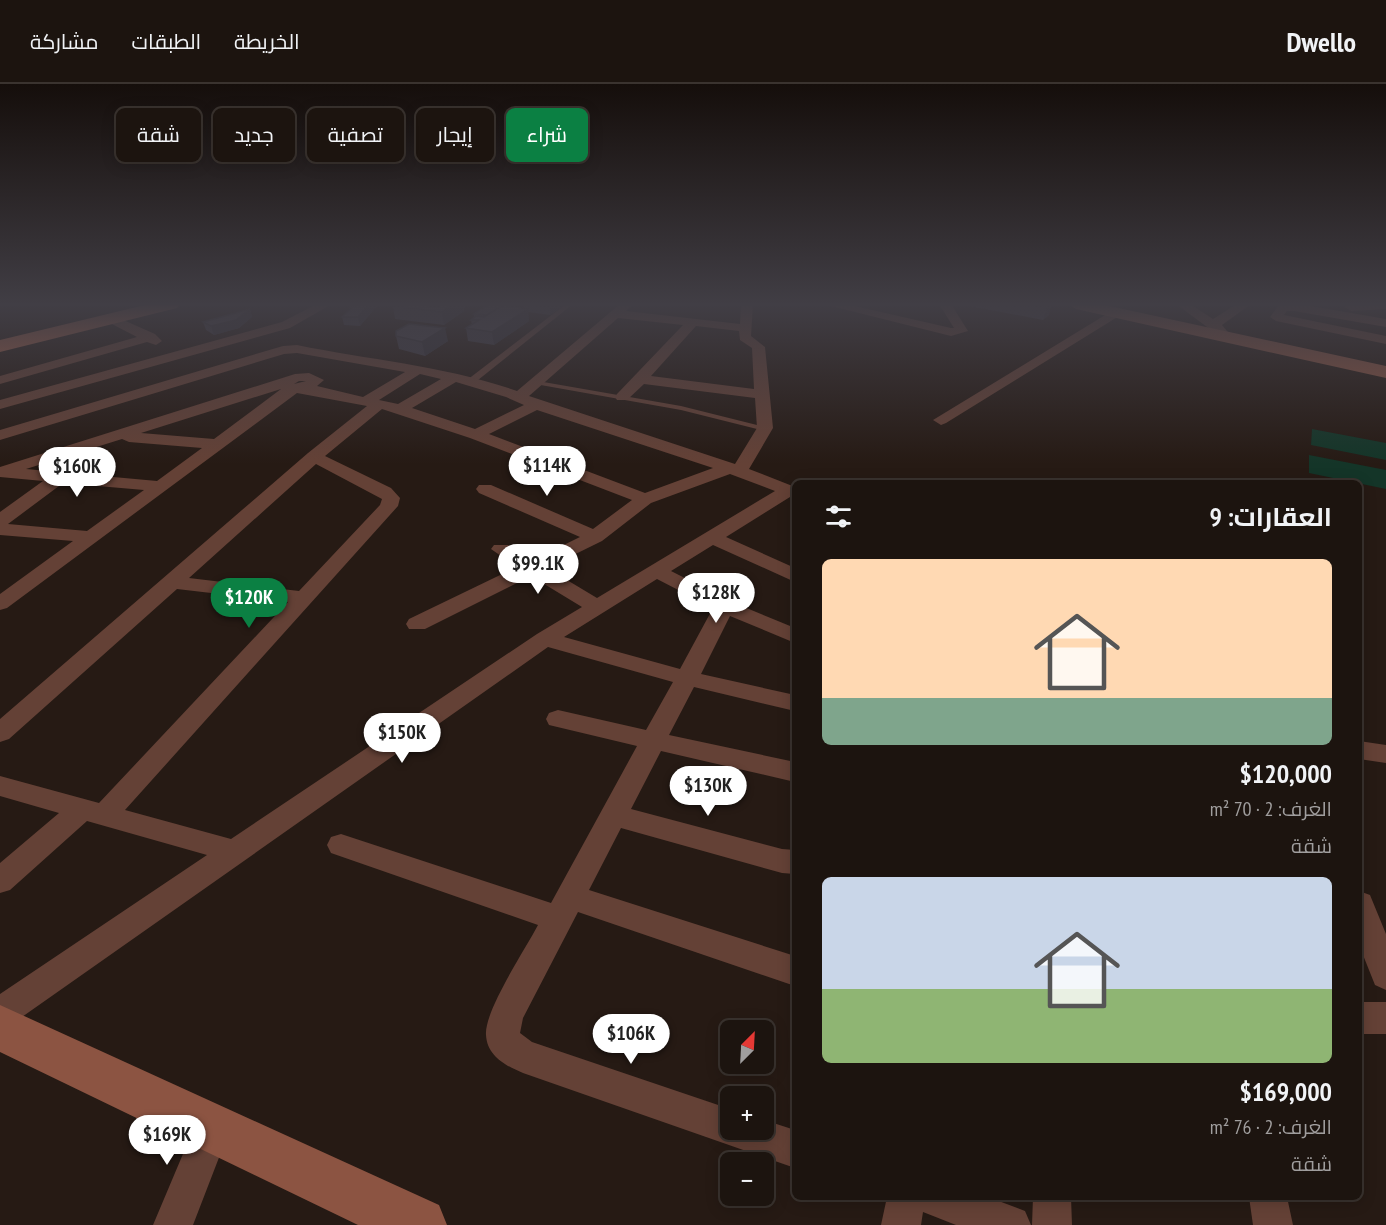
<!DOCTYPE html>
<html lang="ar">
<head>
<meta charset="utf-8">
<style>
  body { margin:0; font-family:"PT Sans Narrow",Cairo,sans-serif; background:#251d18; color:#f1f3f6; direction:rtl; height:100vh; display:flex; flex-direction:column; font-size:22px; white-space:nowrap }
  * { box-sizing:border-box; margin:0 }
  p { font-size:20px; color:#a09e9e }
  .icon { flex:none; width:33px; height:33px; fill:none; stroke:currentColor; stroke-width:2; stroke-linecap:round; stroke-linejoin:round }
  .map { position:relative; flex:1; overflow:hidden; direction:ltr }
  .drawer { position:absolute; left:792px; top:396px; width:570px; height:720px; display:flex; flex-direction:column; background:#1c140f; border-radius:9px; box-shadow:0 3px 15px #0003,0 0 0 2px #3a332f; direction:rtl }
  .drawer>* { flex:none }
  .top-card { position:absolute; left:18px; top:24px; width:570px; height:54px; direction:rtl; display:flex; gap:12px }
  .needle { width:39px; rotate:24deg }
  .buttons { position:absolute; left:720px; top:936px; display:grid; gap:12px }
  .buttons a { display:grid; place-items:center; width:54px; height:54px; border-radius:9px; background:#1c140f; box-shadow:0 3px 15px #0003,0 0 0 2px #3a332f; font-size:30px }
  .price { position:absolute; translate:-50% -51px; padding:0 14px; border-radius:21px; background:#fff; color:#222; font-size:20px; line-height:39px; filter:drop-shadow(0 2px 3px #0008) }
  .price::after { content:''; position:absolute; left:50%; top:36px; width:18px; height:14px; margin-left:-9px; background:inherit; clip-path:polygon(0 0,100% 0,50% 100%) }
  .price.on { background:#0b8043; color:#fff }
  ul { padding:0; list-style:none }
  li { display:grid; align-content:center; gap:12px; height:318px; padding:0 30px }
  li span { display:grid; place-items:center; height:186px; border-radius:9px; color:#555 }
  li>.icon { margin-inline-start:auto }
  span .icon { width:108px; height:108px; fill:#fffc; stroke-width:1 }
  li b { font-size:26px }
  h2 { display:flex; justify-content:space-between; align-items:center; height:72px; padding:0 30px; font-size:26px }
  .chip { padding:0 21px; border-radius:9px; background:#1c140f; box-shadow:0 3px 15px #0003,0 0 0 2px #3a332f; font-size:21px; line-height:54px }
  .chip.on { background:#0b8043; color:#fff }
  header { display:flex; align-items:center; gap:36px; box-sizing:border-box; height:84px; padding:0 30px; background:#1c140f; border-bottom:2px solid #3a332f }
  header strong { font-size:28px }
  nav { display:flex; gap:33px; margin-inline-start:auto; font-size:21px }
  .map>svg:first-child { display:block }
  .green { fill:#143528 }
  .lines { fill:none; stroke-linecap:round; stroke-linejoin:round }
  .lane { fill:#644136; fill-rule:evenodd }
  .street { fill:#644136; fill-rule:evenodd }
  .secondary { fill:#8c5442; fill-rule:evenodd }
  .primary { fill:#ab634b; fill-rule:evenodd }
  .wall { fill:#3f3c47 }
  .shaded-wall { fill:#33313a }
  .building { fill:#494653; stroke:#33313a; stroke-width:1.5 }
</style>
</head>
<body>
<header>
<strong>Dwello</strong>
<nav><a>الخريطة</a><a>الطبقات</a><a>مشاركة</a></nav>
</header>
<div class="map">
<svg width="1386" height="1141" viewBox="0 0 1386 1141">
  <rect width="100%" height="100%" fill="#261a14"/>
  <path class="green" d="M1312 345 1386 359V376L1311 361Z
    M1309 371 1386 386V405L1309 389Z"/>
  <g class="lines">
    <path class="lane" d="M566 220H573L473 300H467V296Z
      M532 296 681 322 769 344 765 347 681 326 535 300 531 298Z"/>
    <path class="street" d="M317 220H332L290 244 0 325V316L282 238Z
      M620 220H633L626 227 740 240 741 220H753L751 252 765 263 773 344 749 385 795 403V414L790 413 726 453 795 484V498L713 461 671 487 732 518 795 544V559L730 532 701 590 795 611V627L694 603 669 651 795 678V698L661 667 631 725 782 765 795 766V790L782 789 621 744 589 806 795 872V902L578 828 523 934 520 949 532 958 730 1025V1046H764V1036L795 1046V1084L523 989C506 982 487 972 486 951 484 927 526 864 538 841L331 769 327 761 331 753 341 750 551 819 637 662 549 641 546 635 549 629 558 626 646 646 673 598 548 563 12 940 0 945V910L207 771 87 737 10 806 0 809V779L59 729 0 712V692L99 719 288 518 177 505 9 655 0 658V635L308 369 367 322 297 309 7 524 0 526V510L73 457 0 451V428L43 397 0 393V383L295 290 309 289 324 296 317 302 363 313 405 288 297 269 284 270 0 356V346L283 262 297 261C370 276 446 282 517 307ZM618 234 683 241 617 310 615 313 617 316H627L644 300 755 314 757 344 735 380 529 312ZM696 242 739 247 740 256 752 264 754 305 651 292ZM420 290 441 295 398 320 379 316ZM299 297H306L294 300ZM456 298 506 313 524 321 475 345 412 324ZM281 305 214 355 141 349ZM382 325 470 354 632 416 593 445 491 401H479L476 405 479 409 580 453 533 476 508 461H494L491 465 517 483 409 535 406 540 409 545H425L531 492 582 523 537 550 231 755 125 726 398 422 400 414 391 404 325 372ZM537 326 713 384 645 409 489 350ZM122 355 129 358 202 364 157 397 26 385ZM316 380 382 415 380 421 299 507 189 494ZM730 390 775 407 597 514 547 484 602 457 651 419ZM63 399 144 406 87 447 8 440ZM657 495 713 524 680 585 564 553Z
      M823 220H846L951 244H954L939 220H951L968 247 951 252Z
      M1176 220H1190L1213 235 1237 220H1251L1222 241 1232 253 1226 257Z
      M1299 220 1386 235V243L1294 227H1287L1284 231 1386 252V260L1276 237 1270 233 1279 221Z
      M1347 220H1386V225L1351 227 1345 223Z
      M1115 225 1121 229 1119 232 946 339 941 341 933 336Z
      M112 231 155 250 162 257 156 261 147 258 0 300V292L137 253 108 238V232Z
      M1359 657 1386 661V679L1359 675Z
      M1359 807 1370 811 1386 850V906L1375 901 1359 861Z
      M1359 918H1386V950H1359Z
      M212 1027 225 1032 230 1045 193 1141H153L199 1032Z
      M887 1113H988L1025 1127 1031 1141H956L923 1128 921 1141H881Z
      M1033 1113H1071L1072 1141H1032Z
      M1249 1113H1287L1293 1141H1253Z"/>
    <path class="secondary" d="M1068 220H1100L1386 282V294L1076 225Z
      M0 921 439 1121 447 1141H358L0 968Z"/>
    <path class="primary" d="M149 220H180L177 224 0 268V256Z"/>
  </g>
  <path class="wall" d="M350 220H470L464 224V227L444 241 395 235 393 222H377L360 242 344 241 342 233 350 225 349 221Z
    M524 220H563V222L550 231 528 228 529 237 494 261 468 257 466 244 472 241 471 236 474 233V230L524 224Z
    M964 220H1051L1049 231 1043 236 964 221Z
    M250 225 252 233 239 244 214 251 206 246 203 238Z
    M396 252 448 257 425 272 399 265Z"/>
  <path class="shaded-wall" d="M369 220H377V222L360 242 358 233Z
    M453 220H463L464 227 444 241 442 228Z
    M554 220H563V222L550 231V223Z
    M1050 220H1051L1049 231 1043 236 1047 224Z
    M250 225 252 233 239 244 214 251 211 242Z
    M528 225 529 237 494 261 492 248Z
    M445 244 448 257 425 272 422 258Z"/>
  <path class="building" d="M350 220H369L358 233H342L354 221H349Z
    M396 220H415L437 223 440 220H453L442 228 393 222Z
    M416 220H435L440 221 437 223Z
    M489 220 502 222 487 231 474 230Z
    M529 220H554L550 223Z
    M1027 220H1050L1047 224Z
    M503 221 528 225 492 248 466 244 479 236H471L476 232 484 233Z
    M250 225 236 236 211 242 203 238Z
    M409 240 445 244 422 258 396 252V247Z"/>
  <linearGradient id="sky" x2="0" y2="1"><stop stop-color="#150e0b"/><stop offset="0.58" stop-color="#413e45"/><stop offset="1" stop-color="#413e45" stop-opacity="0"/></linearGradient>
  <rect width="1386" height="380" fill="url(#sky)"/>
</svg>
<div class="buttons">
<a><svg class="needle" viewBox="-14 -14 28 28"><path d="M0-13l5 13h-10z" fill="#e53935"/><path d="M0 13l5-13h-10z" fill="#a09e9e"/></svg></a>
<a>+</a>
<a>−</a>
</div>
<b class="price" style="left:547px;top:413px">$114K</b>
<b class="price" style="left:77px;top:414px">$160K</b>
<b class="price" style="left:538px;top:511px">$99.1K</b>
<b class="price" style="left:716px;top:540px">$128K</b>
<b class="price on" style="left:249px;top:545px">$120K</b>
<b class="price" style="left:402px;top:680px">$150K</b>
<b class="price" style="left:708px;top:733px">$130K</b>
<b class="price" style="left:631px;top:981px">$106K</b>
<b class="price" style="left:167px;top:1082px">$169K</b>
<div class="top-card">
<a class="chip on">شراء</a>
<a class="chip">إيجار</a>
<a class="chip">تصفية</a>
<a class="chip">جديد</a>
<a class="chip">شقة</a>
</div>
<section class="drawer">
<h2>العقارات: 9<svg class="icon" aria-label="filters" viewBox="0 0 24 24"><path d="M4 7h16M4 17h16"/><circle cx="9" cy="7" r="2"/><circle cx="15" cy="17" r="2"/></svg></h2>
<ul>
<li><span style="background:linear-gradient(#ffd9b3 75%,#7fa58c 0)"><svg class="icon" aria-label="home" viewBox="0 0 24 24"><path d="M3 11l9-7 9 7M6 9v11h12V9"/></svg></span><div><b>$120,000</b><p>الغرف: 2 · 70 m²</p><p>شقة</p></div></li>
<li><span style="background:linear-gradient(#c9d6e8 60%,#8fb573 0)"><svg class="icon" aria-label="home" viewBox="0 0 24 24"><path d="M3 11l9-7 9 7M6 9v11h12V9"/></svg></span><div><b>$169,000</b><p>الغرف: 2 · 76 m²</p><p>شقة</p></div></li>
</ul>
</section>
</div>
</body>
</html>
